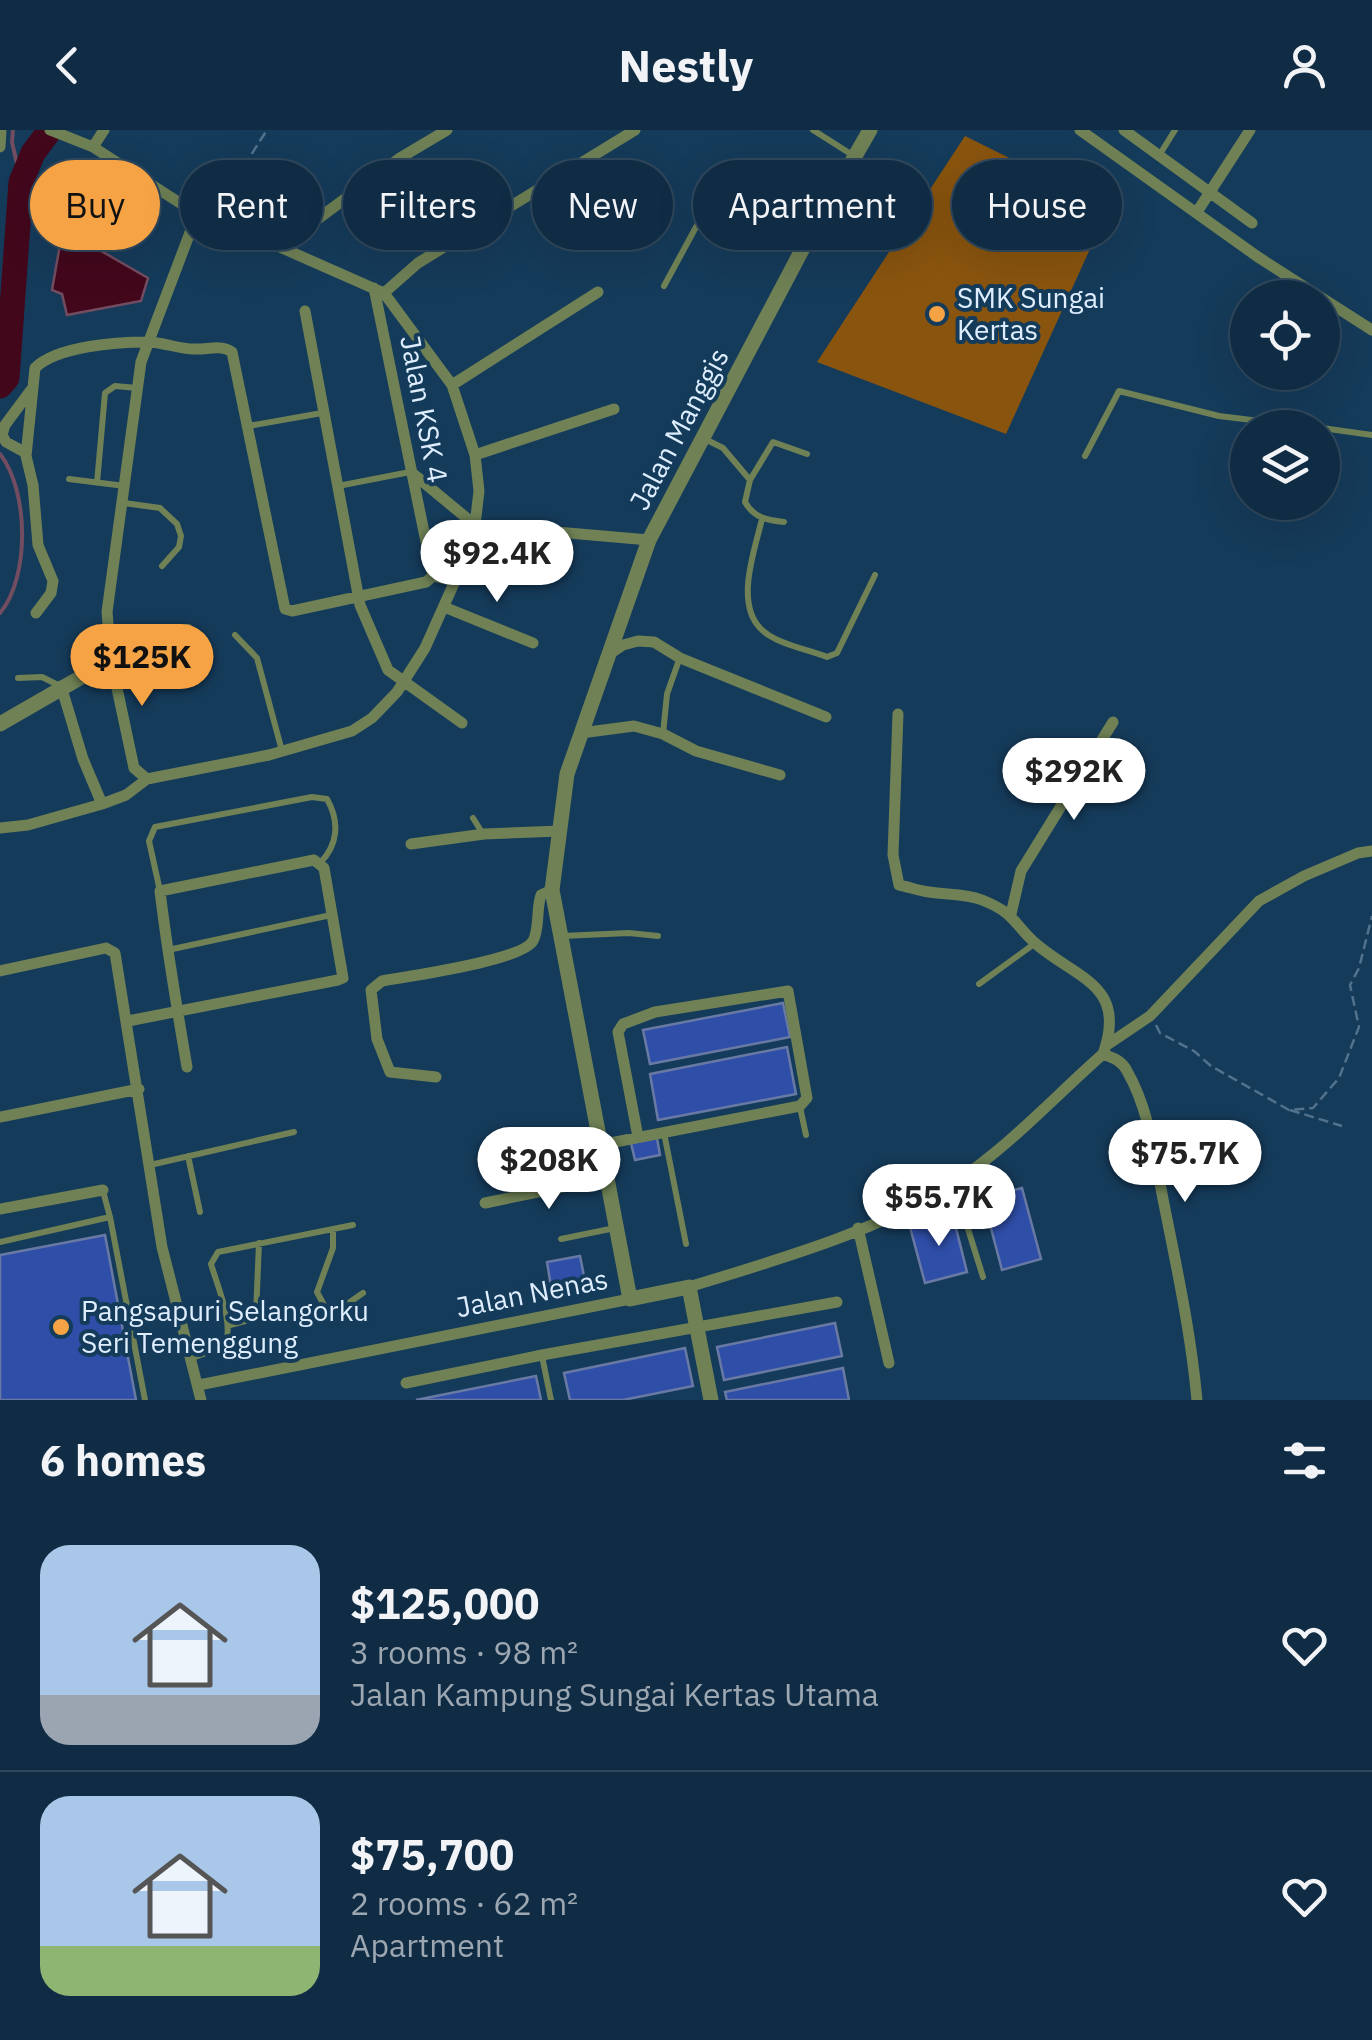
<!DOCTYPE html>
<html lang="en">
<head>
<meta charset="utf-8">
<style>
  body { margin:0; font-family:"IBM Plex Sans",sans-serif; background:#19344b; color:#f1f3f6; height:100vh; display:flex; flex-direction:column; font-size:38px; white-space:nowrap }
  * { box-sizing:border-box; margin:0 }
  p { font-size:32px; color:#9ca7b2 }
  .icon { flex:none; width:55px; height:55px; fill:none; stroke:currentColor; stroke-width:2; stroke-linecap:round; stroke-linejoin:round }
  .map { position:relative; height:1270px; overflow:hidden }
  .sheet { display:flex; flex-direction:column; background:#102c44; flex:1 }
  .sheet>* { flex:none }
  .banner { position:absolute; left:30px; top:30px; width:1312px; height:90px; display:flex; gap:20px }
  .fabs { position:absolute; left:1230px; top:150px; display:grid; gap:20px }
  .fabs a { display:grid; place-items:center; width:110px; height:110px; border-radius:50%; background:#102c44; box-shadow:0 10px 40px #0002,0 0 0 2px #30485d; font-size:50px }
  .price { position:absolute; translate:-50% -85px; padding:0 22px; border-radius:35px; background:#fff; color:#222; font-size:32px; line-height:65px; filter:drop-shadow(0 2px 5px #0008) }
  .price::after { content:''; position:absolute; left:50%; top:60px; width:30px; height:22px; margin-left:-15px; background:inherit; clip-path:polygon(0 0,100% 0,50% 100%) }
  .price.active { background:#f5a345; color:#111 }
  ul { padding:0; list-style:none }
  li { display:flex; align-items:center; gap:30px; height:250px; padding:0 40px }
  li+li { border-top:2px solid #30485d }
  li span { display:grid; place-items:center; flex:none; width:280px; height:200px; border-radius:30px; color:#555 }
  li>.icon { margin-inline-start:auto }
  span .icon { width:120px; height:120px; fill:#fffc; stroke-width:1 }
  li b { font-size:42px }
  h2 { display:flex; justify-content:space-between; align-items:center; height:120px; padding:0 40px; font-size:42px }
  .chip { padding:0 35px; border-radius:45px; background:#102c44; box-shadow:0 10px 40px #0002,0 0 0 2px #30485d; font-size:35px; line-height:90px }
  .chip.active { background:#f5a345; color:#111 }
  header { display:flex; justify-content:space-between; align-items:center; height:130px; padding:0 40px; background:#102c44; font-size:45px; font-weight:700 }
  .map>svg:first-child { display:block }
  .green { fill:#89540e }
  .water { fill:#43071c; stroke:#724c60; stroke-width:2.5 }
  .lines { fill:none; stroke-linecap:round; stroke-linejoin:round }
  .stream { stroke:#724c60; stroke-width:4 }
  .river { stroke:#43071c; stroke-width:25 }
  .building { fill:#2f4ea8; stroke:#687aa4; stroke-width:2.5 }
  .path { stroke:#52728c; stroke-width:2.5; stroke-dasharray:10 5; stroke-linecap:butt }
  .service { stroke:#6f8155; stroke-width:6 }
  .minor { stroke:#6f8155; stroke-width:11 }
  .tertiary { stroke:#6f8155; stroke-width:15 }
  .poi-dot { fill:#f5a345; stroke:#153b5a; stroke-width:4 }
  .labels { text-anchor:middle; stroke-width:8; stroke-linejoin:round; paint-order:stroke }
  .poi-label { font-size:28px; fill:#deeefe; stroke:#153b5a; text-anchor:start }
  .street-label { font-size:28px; fill:#deeefe; stroke:#153b5a }
</style>
</head>
<body>
<header><svg class="icon" aria-label="back" viewBox="0 0 24 24"><path d="M15 5l-7 7 7 7"/></svg>Nestly<svg class="icon" aria-label="person" viewBox="0 0 24 24"><circle cx="12" cy="8" r="4"/><path d="M4 21q1-7 8-7t8 7"/></svg></header>
<div class="map">
<svg width="1372" height="1270" viewBox="0 0 1372 1270">
  <rect width="100%" height="100%" fill="#153b5a"/>
  <path class="green" d="M965 6 1109 77 1006 304 817 232Z"/>
  <path class="water" d="M62 103H70L148 148 141 171 67 185 62 164 52 160Z"/>
  <g class="lines">
    <path class="stream" d="M13 0 12 12 21 52
      M0 324C29 361 30 447 0 483"/>
    <path class="river" d="M0 256 7 248 21 52 33 23 50 0"/>
  </g>
  <path class="building" d="M783 873 790 907 650 934 643 900Z
    M787 917 796 964 658 990 650 944Z
    M657 1008 660 1025 635 1030 631 1013Z
    M564 1012 570 1042 528 1050 522 1020Z
    M1022 1058 1041 1129 1002 1140 983 1068Z
    M953 1086 967 1142 925 1153 910 1097Z
    M105 1105 136 1270H0V1125Z
    M580 1126 585 1151 551 1157 547 1132Z
    M835 1193 842 1226 724 1250 717 1217Z
    M685 1218 693 1256 623 1270H570L564 1243Z
    M843 1238 849 1270H727L725 1262Z
    M536 1246 541 1270H416Z"/>
  <g class="lines">
    <path class="path" d="M226 78 249 28 267 0
      M1156 895 1160 903 1194 921 1211 936 1289 980 1313 978 1339 948 1359 897 1350 855 1359 838 1372 786
      M1290 980 1342 996"/>
    <path class="service" d="M813 0 854 26
      M1160 24 1175 0
      M664 156 702 86 719 63
      M248 296 322 283
      M1322 298 1372 305
      M703 308 723 318 750 350 745 372C754 388 767 390 784 392
      M1085 326 1119 261 1219 286 1316 298
      M69 349 125 356
      M750 350 773 312 807 324
      M97 353 105 263 115 256 137 258
      M338 356 410 342
      M124 373 160 378 177 394 181 406 179 417 162 436
      M762 389C755 419 735 472 760 498 775 514 807 519 827 527L837 523 875 445
      M235 505 257 528 282 621
      M110 506 189 497
      M18 548 42 547 60 556
      M663 604 667 564 679 530
      M473 688 483 704
      M160 761 149 711 155 697 312 667 327 669C340 692 338 715 320 733
      M562 806 629 803 658 806
      M168 820 331 785
      M979 854 1034 814
      M800 977 806 1005
      M664 1003 686 1114
      M188 1026 200 1082
      M150 1035 294 1002
      M954 1054 983 1147
      M103 1061 110 1087
      M333 1099V1118L317 1162 325 1177 333 1178 350 1172 363 1163
      M561 1109 615 1098
      M0 1112 110 1087 145 1270
      M230 1195 249 1190 256 1184 259 1113
      M542 1226 551 1270
      M192 1228C201 1224 216 1221 223 1215 237 1201 216 1152 211 1134L218 1122 353 1095"/>
    <path class="minor" d="M1080 0 1258 127 1372 200
      M1124 0 1252 93
      M0 17 1 0
      M93 17 104 0
      M1197 82 1250 0
      M280 117 400 28 447 0
      M374 158 433 446 455 451
      M384 163 418 133 635 0
      M305 181 360 475 388 540 462 593
      M452 255 598 162
      M26 323 6 312 2 305 5 295 31 260
      M475 325 614 279
      M411 342 475 395
      M475 395 649 410
      M444 477 533 513
      M36 483 51 463 53 451 38 415 33 355 26 326 35 238C57 216 117 212 147 212 163 212 178 219 194 219 207 220 220 214 232 222L285 479 292 481 426 452 433 446
      M608 525 623 515 638 511 654 512 680 528 826 587
      M61 556 83 629 102 674
      M581 603 634 596 663 604 696 621 780 645
      M147 649 134 638 111 530 107 482 141 232 197 84
      M0 698 28 695 102 674 126 665 147 649 269 625 352 601 372 588 397 562 425 518 455 451 475 395 479 361 475 325 452 255 384 163 221 91 197 84 93 17 50 0
      M411 714 484 704 560 701
      M1011 784 1021 741 1113 592
      M0 841 106 818 115 823 162 1117 201 1270
      M128 891 338 850 343 848 324 738 314 730 160 761C167 820 177 879 187 937
      M1107 915 1150 886 1259 771 1304 746 1358 723 1372 721
      M1103 924C1114 928 1122 931 1127 941 1150 981 1155 1030 1164 1074 1177 1139 1191 1204 1197 1270
      M436 947 390 942 377 909 371 860 382 851C409 846 521 831 533 811 540 798 536 779 541 765L552 760
      M0 987 139 959
      M600 1015 800 976 807 968 788 861 655 882 623 894 618 902 638 1007
      M485 1073 606 1048
      M0 1079 103 1060
      M858 1098 889 1233
      M689 1157C776 1130 874 1103 952 1054 1007 1019 1054 967 1103 924 1128 854 1076 849 1035 813 1013 793 1015 783 982 770 965 763 947 765 929 762 919 761 909 757 899 755L893 725 898 584
      M406 1253 542 1225 837 1172
      M199 1255 630 1169"/>
    <path class="tertiary" d="M0 594 111 530
      M711 1270 689 1157 630 1169 552 760 567 644 649 410 813 99 870 0"/>
  </g>
  <g class="poi-dot">
    <circle cx="937" cy="184" r="10"/>
    <circle cx="61" cy="1197" r="10"/>
  </g>
  <g class="labels">
    <g class="poi-label">
      <text x="957" y="178">SMK Sungai<tspan x="957" dy="32">Kertas</tspan></text>
      <text x="81" y="1191">Pangsapuri Selangorku<tspan x="81" dy="32">Seri Temenggung</tspan></text>
    </g>
    <g class="street-label">
      <text transform="translate(424 279) rotate(79)" y="10">Jalan KSK 4</text>
      <text transform="translate(679 299) rotate(-62)" y="10">Jalan Manggis</text>
      <text transform="translate(532 1163) rotate(-11)" y="10">Jalan Nenas</text>
    </g>
  </g>
</svg>
<div class="fabs">
<a><svg class="icon" aria-label="locate" viewBox="0 0 24 24"><circle cx="12" cy="12" r="6"/><path d="M12 2v4M12 18v4M2 12h4M18 12h4"/></svg></a>
<a><svg class="icon" aria-label="layers" viewBox="0 0 24 24"><path d="M12 4l9 5-9 5-9-5zM3 14l9 5 9-5"/></svg></a>
</div>
<b class="price" style="left:497px;top:475px">$92.4K</b>
<b class="price active" style="left:142px;top:579px">$125K</b>
<b class="price" style="left:1074px;top:693px">$292K</b>
<b class="price" style="left:1185px;top:1075px">$75.7K</b>
<b class="price" style="left:549px;top:1082px">$208K</b>
<b class="price" style="left:939px;top:1119px">$55.7K</b>
<div class="banner">
<a class="chip active">Buy</a>
<a class="chip">Rent</a>
<a class="chip">Filters</a>
<a class="chip">New</a>
<a class="chip">Apartment</a>
<a class="chip">House</a>
</div>
</div>
<section class="sheet">
<h2>6 homes<svg class="icon" aria-label="filters" viewBox="0 0 24 24"><path d="M4 7h16M4 17h16"/><circle cx="9" cy="7" r="2"/><circle cx="15" cy="17" r="2"/></svg></h2>
<ul>
<li><span style="background:linear-gradient(#a9c7e8 75%,#9aa5b1 0)"><svg class="icon" aria-label="home" viewBox="0 0 24 24"><path d="M3 11l9-7 9 7M6 9v11h12V9"/></svg></span><div><b>$125,000</b><p>3 rooms · 98 m²</p><p>Jalan Kampung Sungai Kertas Utama</p></div><svg class="icon" aria-label="heart" viewBox="0 0 24 24"><path d="M12 20l-8-8c-3-5 5-10 8-4 3-6 11-1 8 4z"/></svg></li>
<li><span style="background:linear-gradient(#a9c7e8 75%,#8fb573 0)"><svg class="icon" aria-label="home" viewBox="0 0 24 24"><path d="M3 11l9-7 9 7M6 9v11h12V9"/></svg></span><div><b>$75,700</b><p>2 rooms · 62 m²</p><p>Apartment</p></div><svg class="icon" aria-label="heart" viewBox="0 0 24 24"><path d="M12 20l-8-8c-3-5 5-10 8-4 3-6 11-1 8 4z"/></svg></li>
</ul>
</section>
</body>
</html>
